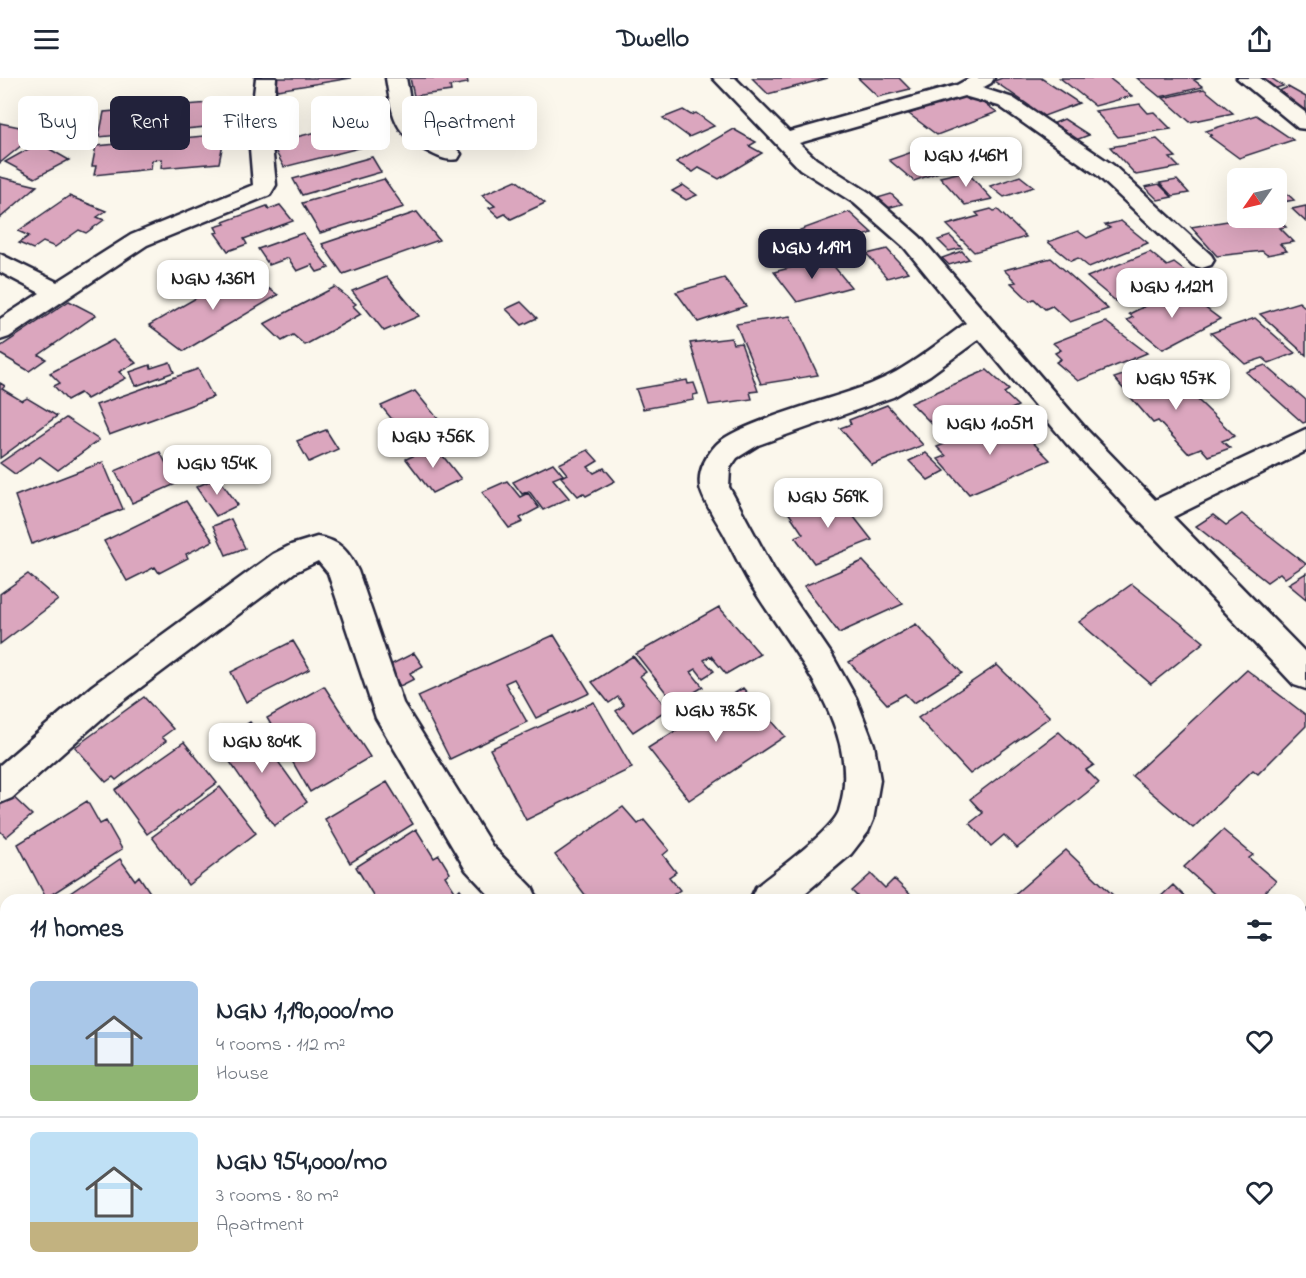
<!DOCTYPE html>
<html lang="en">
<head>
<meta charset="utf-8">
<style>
  body { margin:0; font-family:"Indie Flower",sans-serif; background:#f2f2f3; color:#1f2937; height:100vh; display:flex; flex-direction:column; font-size:22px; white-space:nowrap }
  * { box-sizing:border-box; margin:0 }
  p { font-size:20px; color:#747a83 }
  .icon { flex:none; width:33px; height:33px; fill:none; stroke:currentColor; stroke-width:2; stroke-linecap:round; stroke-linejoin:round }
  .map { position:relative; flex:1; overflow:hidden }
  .details { position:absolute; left:0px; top:816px; width:1306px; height:384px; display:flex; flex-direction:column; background:#fff; border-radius:18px 18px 0 0; box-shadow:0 6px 24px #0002 }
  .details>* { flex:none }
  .top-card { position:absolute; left:18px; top:18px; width:600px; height:54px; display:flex; gap:12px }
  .needle { width:39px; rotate:236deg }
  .controls { position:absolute; left:1227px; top:90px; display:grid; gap:12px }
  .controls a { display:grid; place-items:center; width:60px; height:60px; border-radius:9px; background:#fff; box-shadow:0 6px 24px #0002; font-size:30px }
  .price { position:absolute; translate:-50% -51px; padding:0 14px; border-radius:12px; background:#fff; color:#222; font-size:20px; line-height:39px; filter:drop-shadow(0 2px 3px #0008) }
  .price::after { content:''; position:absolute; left:50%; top:36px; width:18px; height:14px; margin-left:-9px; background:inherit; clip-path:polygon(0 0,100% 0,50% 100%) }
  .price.current { background:#22223b; color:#fff }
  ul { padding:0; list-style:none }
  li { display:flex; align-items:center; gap:18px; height:150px; padding:0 30px }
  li+li { border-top:2px solid #e0e1e3 }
  li span { display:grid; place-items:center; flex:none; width:168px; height:120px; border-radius:9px; color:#555 }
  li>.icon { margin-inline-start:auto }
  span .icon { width:72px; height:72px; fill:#fffc; stroke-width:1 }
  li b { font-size:26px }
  h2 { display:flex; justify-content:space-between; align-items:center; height:72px; padding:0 30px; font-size:26px }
  .pill { padding:0 21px; border-radius:9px; background:#fff; box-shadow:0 6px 24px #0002; font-size:21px; line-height:54px }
  .pill.current { background:#22223b; color:#fff }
  header { display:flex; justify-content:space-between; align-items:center; height:78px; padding:0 30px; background:#fff; font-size:27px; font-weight:700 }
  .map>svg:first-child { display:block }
  .building { fill:#dba6be; stroke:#22223b; stroke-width:1.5 }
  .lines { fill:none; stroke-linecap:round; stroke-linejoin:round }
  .minor-casing { stroke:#22223b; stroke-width:5 }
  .minor { fill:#fbf7ec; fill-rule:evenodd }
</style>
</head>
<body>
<header><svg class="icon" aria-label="menu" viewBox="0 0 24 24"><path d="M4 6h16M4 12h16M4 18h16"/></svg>Dwello<svg class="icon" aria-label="share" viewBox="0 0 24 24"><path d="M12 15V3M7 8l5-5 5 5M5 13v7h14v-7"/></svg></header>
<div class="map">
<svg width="1306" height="1200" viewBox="0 0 1306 1200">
  <rect width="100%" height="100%" fill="#fbf7ec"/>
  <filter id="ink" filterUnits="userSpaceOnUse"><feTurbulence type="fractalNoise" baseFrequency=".0167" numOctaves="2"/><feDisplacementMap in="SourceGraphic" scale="12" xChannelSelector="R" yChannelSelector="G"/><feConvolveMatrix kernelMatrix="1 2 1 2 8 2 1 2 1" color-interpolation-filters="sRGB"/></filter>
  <g filter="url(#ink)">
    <path class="building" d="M275 0H351L278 12Z
      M410 0H467L468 5 450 8 451 13 414 18Z
      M752 0H828L768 16Z
      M858 0H899L910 11 878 19Z
      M1002 0H1041L1079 25 1044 38 994 3Z
      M1060 0H1109L1132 18 1095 28Z
      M1137 0H1201L1194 2 1203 9 1160 19Z
      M1255 0H1271L1283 8 1273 11Z
      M1288 9 1306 19V37L1272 16Z
      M1204 11 1233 35 1190 44 1163 20Z
      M961 16 969 22 975 19 997 34 937 57 909 36Z
      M209 25 206 49 99 59 104 34Z
      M1140 26 1148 35 1154 34 1171 51 1118 59 1095 33Z
      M683 32 691 37 696 35 714 48 689 59 663 40Z
      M1256 37 1293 62 1239 80 1209 58 1212 57 1206 53Z
      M1064 41 1089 57 1076 62 1052 46Z
      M358 44 371 67 284 89 271 65Z
      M0 45 39 53 0 85Z
      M733 51 756 64 749 68 762 75 719 101 699 90 693 94 676 84Z
      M225 56 219 85 161 90 162 81 152 82 151 91 94 97 96 88H92L96 68Z
      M1157 61 1176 79 1170 80 1179 89 1136 97 1110 69Z
      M39 65 69 82 35 100 5 84Z
      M938 65 964 85 914 103 889 82Z
      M372 79 381 94 302 117 293 101Z
      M966 93 992 121 965 127 940 99Z
      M1020 98 1034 109 1004 119 990 108Z
      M0 99 37 108 0 140Z
      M384 101 404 129 320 155 302 125Z
      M516 102 545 125 511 141 505 136 499 139 489 130 495 128 482 117Z
      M1177 102 1189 115 1172 118 1160 105Z
      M1276 105 1294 122 1277 125Z
      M1159 106 1172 119 1158 122 1145 109Z
      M683 107 697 117 686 122 672 113Z
      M891 116 902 126 884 131 874 121Z
      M69 118 106 133 97 139 104 142 86 155 79 152 55 169 43 164 33 171 19 165 29 158 18 153Z
      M280 127 293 143 244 161 247 166 228 173 215 155 218 154 215 149 225 146 223 144 267 128 269 131Z
      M1306 128V144L1292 131Z
      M991 131 994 133 998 132 1026 159 974 174 947 147 979 138 976 135Z
      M417 134 439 162 343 196 322 166Z
      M849 134 872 155 815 175 801 162 803 161 800 157 803 156 800 152Z
      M1246 140H1276L1286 149 1280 150 1294 164 1280 166 1287 173 1267 177 1262 173 1217 178 1191 149Z
      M1121 143 1148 165 1089 189 1078 180 1071 183 1048 164 1078 153 1087 160 1110 150 1105 147Z
      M303 155 329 190 317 194 312 187 297 193 288 180 269 187 258 171Z
      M950 158 962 170 949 173 938 162Z
      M887 171 908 194 887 200 867 176Z
      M962 173 969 181 949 187 942 180Z
      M1150 174 1167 188 1174 185 1194 200 1134 225 1129 221 1118 225 1087 199Z
      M827 180 851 209 797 224 774 194Z
      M1051 180 1108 231 1070 244 1052 228 1045 231 1034 221 1030 223 1011 205 1016 204 1004 192Z
      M243 193 278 217 184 273 149 247Z
      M387 199 419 238 384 253 352 213Z
      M724 200 746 228 698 244 676 214Z
      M335 209 356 226 353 228 361 236 305 267 293 257 282 263 264 246Z
      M1180 211 1220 241 1163 271 1127 242 1133 239 1129 236Z
      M69 223 96 237 39 277 46 281 29 293 0 276V269Z
      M521 224 537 240 522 247 506 231Z
      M1299 224 1306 230V277L1260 236Z
      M790 238 818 297 761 306 736 246Z
      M1255 240 1290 271 1295 275 1269 285 1263 280 1245 286 1211 255Z
      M1106 244 1147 275 1078 303 1056 284 1061 281 1055 275 1061 272 1053 265Z
      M731 260 733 266 741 265 758 313 750 314 752 321 709 327 690 265Z
      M113 262 136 285 119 294 126 300 87 321 80 315 67 322 54 308 60 305 50 295Z
      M170 284 174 294 136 308 130 294 150 287 151 290Z
      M1265 287 1306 322V344L1303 345 1246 294Z
      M1144 290 1151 298 1168 293 1235 358 1222 363 1230 370 1208 378 1201 370 1188 375 1158 343 1153 345 1114 300Z
      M198 291 213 319 109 357 96 327Z
      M987 292 1009 312 1004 315 1018 328 946 360 911 325Z
      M687 302 688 306 694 305 698 316 693 317 694 322 643 331 636 311Z
      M0 305 5 308 2 311 22 323 27 320 57 338 0 380Z
      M415 313 443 347 410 363 381 328Z
      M887 327 923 367 872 387 840 350 851 346 849 342Z
      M66 340 99 362 58 392 40 379 15 396 0 385Z
      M1009 340 1050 382 969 416 938 381 946 378 937 369Z
      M326 352 338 371 309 384 297 363Z
      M435 368 461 401 432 415 406 381Z
      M588 372 598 383 588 389 594 395 604 390 615 403 586 418 583 415 578 418 561 399 567 396 559 386Z
      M160 374 167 387 183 381 194 398 132 425 115 393Z
      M926 375 945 393 928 402 909 383Z
      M103 384 123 431 32 466 15 418Z
      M553 385 563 397 553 401 569 420 543 432 529 413 522 416 513 404Z
      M218 399 238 427 216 438 196 409Z
      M507 403 520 419 528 415 539 430 520 440 523 444 509 450 482 414Z
      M836 416 872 462 814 485 795 459 803 456 788 434Z
      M186 423 213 463 186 476 188 480 159 495 155 489 127 503 104 463Z
      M1242 436 1306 486 1285 500 1280 495 1267 504 1196 448 1213 437 1226 447Z
      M231 441 245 470 226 477 213 448Z
      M863 483 903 526 839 555 804 508Z
      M1306 495V521L1288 506Z
      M28 496 58 522 0 566V516Z
      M1132 506 1204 564 1151 606 1079 544Z
      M719 529 760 576 726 596 711 578 704 582 714 593 703 600 696 591 691 594 703 609 675 626 636 576Z
      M916 546 962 595 914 625 905 616 887 626 849 584Z
      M554 557 590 615 536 640 514 601 505 605 527 644 450 681 418 618Z
      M293 563 310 591 246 624 231 594Z
      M414 575 423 588 410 595 414 601 400 608 388 588Z
      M633 578 646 594 640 598 668 631 633 654 616 633 624 627 618 619 609 625 592 604Z
      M997 587 1050 639 970 696 918 640Z
      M1247 592 1306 637V648L1258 696 1253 692 1193 750 1132 698Z
      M324 608 370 679 310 714 267 640Z
      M743 610 785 658 689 722 648 670Z
      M144 619 173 651 162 659 166 663 116 702 113 699 106 704 75 669Z
      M594 624 632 690 526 742 490 671Z
      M250 644 307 724 274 748 217 665Z
      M1059 654 1094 687 1086 692 1099 705 1017 770 1004 757 991 768 970 745 983 735 970 721Z
      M184 664 217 705 147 756 115 712Z
      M387 704 413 746 350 785 325 741Z
      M220 709 256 755 188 807 152 759Z
      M8 714 32 737 6 759 0 753V720Z
      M87 723 100 746 106 743 122 771 46 820 18 766Z
      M623 729 638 746 644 742 669 772 663 777 676 794 669 799 680 812 670 819 673 822H589L555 777Z
      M416 751 434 780 439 777 450 795 445 798 456 815 460 811 468 822H376L356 789Z
      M1223 752 1253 777 1249 780 1276 803 1257 822H1221L1184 789Z
      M1066 772 1118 822 1009 821Z
      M120 781 135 802 139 798 155 822H60Z
      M871 796 885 810 894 801 916 822H861L852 813Z
      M1173 807 1188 822H1157Z
      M6 1042V1120L0 1124V1046Z
      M1300 1120 1306 1124V1165L1300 1174Z
      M118 1194H196L201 1200H112Z
      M287 1194H314L321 1200H283Z
      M455 1194H480L476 1200H463Z
      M501 1194H625L633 1200H499Z
      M694 1194H728L725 1200H701Z
      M749 1194H795L791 1200H745Z
      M805 1194H932L940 1199 802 1200Z
      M1139 1194H1193L1190 1200H1145Z
      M1209 1194H1289L1285 1200H1206Z"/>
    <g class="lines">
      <defs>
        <path id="minor" d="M256 0H276L271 58 276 107 270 117 147 167 9 259 0 262V241L40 215 0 194V176L57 204 131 157 253 107 249 58Z
          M386 0H406C412 30 411 48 441 63 449 67 456 69 461 76L458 81C447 83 441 80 431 75 394 58 392 37 386 0Z
          M713 0H735L789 54 957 7 970 0H994L991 5 982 10 1013 20 1113 87 1211 177 1214 182 1211 187 1202 190 1193 187 1097 97 999 28 964 18 799 65 816 81 870 115 920 159 1086 351 1155 422 1306 351V373L1173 439 1306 575V611L1294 607 1066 365 979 261 930 297 893 319 758 367 737 380 730 390 729 409 774 492 832 577 856 620 874 667 880 702 873 742 868 754 851 776 797 822H750L756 809C774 794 832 753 839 733 864 653 793 575 754 512 743 495 734 475 724 456 718 445 701 420 700 408 698 393 706 378 716 367 736 345 839 319 871 306 906 292 936 267 966 245L904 169 854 125 800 91Z
          M1237 0H1260L1306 35V51L1298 50Z
          M317 459C340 462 349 474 358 493L403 625 492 768 532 809 538 822H494L466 792 376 640 328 495 318 483 295 494 116 628 12 720 0 725V687L92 608 273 476 291 467Z
          M1306 833V874L1300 876V835Z
          M1300 1087 1306 1090V1134L1300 1132Z
          M406 1194H454L451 1200H403Z
          M1076 1194H1124L1121 1200H1073Z"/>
      </defs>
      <use href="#minor" class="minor-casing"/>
      <use href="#minor" class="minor"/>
    </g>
  </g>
</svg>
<div class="controls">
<a><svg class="needle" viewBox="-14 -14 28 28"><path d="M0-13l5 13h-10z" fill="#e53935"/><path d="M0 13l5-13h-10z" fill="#747a83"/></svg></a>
</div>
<b class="price" style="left:966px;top:110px">NGN 1.46M</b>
<b class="price current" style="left:812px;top:202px">NGN 1.19M</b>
<b class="price" style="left:213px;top:233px">NGN 1.36M</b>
<b class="price" style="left:1172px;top:241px">NGN 1.12M</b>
<b class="price" style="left:1176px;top:333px">NGN 957K</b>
<b class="price" style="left:990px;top:378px">NGN 1.05M</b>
<b class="price" style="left:433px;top:391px">NGN 756K</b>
<b class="price" style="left:217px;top:418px">NGN 954K</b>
<b class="price" style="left:828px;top:451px">NGN 569K</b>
<b class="price" style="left:716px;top:665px">NGN 785K</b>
<b class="price" style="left:262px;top:696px">NGN 804K</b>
<div class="top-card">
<a class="pill">Buy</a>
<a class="pill current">Rent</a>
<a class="pill">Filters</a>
<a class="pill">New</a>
<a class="pill">Apartment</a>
</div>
<section class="details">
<h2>11 homes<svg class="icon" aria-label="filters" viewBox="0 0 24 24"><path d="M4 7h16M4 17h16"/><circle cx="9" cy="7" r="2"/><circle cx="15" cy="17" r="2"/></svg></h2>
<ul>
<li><span style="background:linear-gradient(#a9c7e8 70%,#8fb573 0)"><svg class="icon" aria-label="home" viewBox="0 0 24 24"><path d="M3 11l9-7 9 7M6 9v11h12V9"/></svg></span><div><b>NGN 1,190,000/mo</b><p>4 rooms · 112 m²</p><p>House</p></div><svg class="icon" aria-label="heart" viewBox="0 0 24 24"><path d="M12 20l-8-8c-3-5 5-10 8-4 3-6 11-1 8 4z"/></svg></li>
<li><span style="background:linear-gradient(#bfe0f5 75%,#c2b280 0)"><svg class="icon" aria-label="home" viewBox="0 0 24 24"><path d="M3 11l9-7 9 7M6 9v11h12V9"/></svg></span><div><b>NGN 954,000/mo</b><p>3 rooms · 80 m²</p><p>Apartment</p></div><svg class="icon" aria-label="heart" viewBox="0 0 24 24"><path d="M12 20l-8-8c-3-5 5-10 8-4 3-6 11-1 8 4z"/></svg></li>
</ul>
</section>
</div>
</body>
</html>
